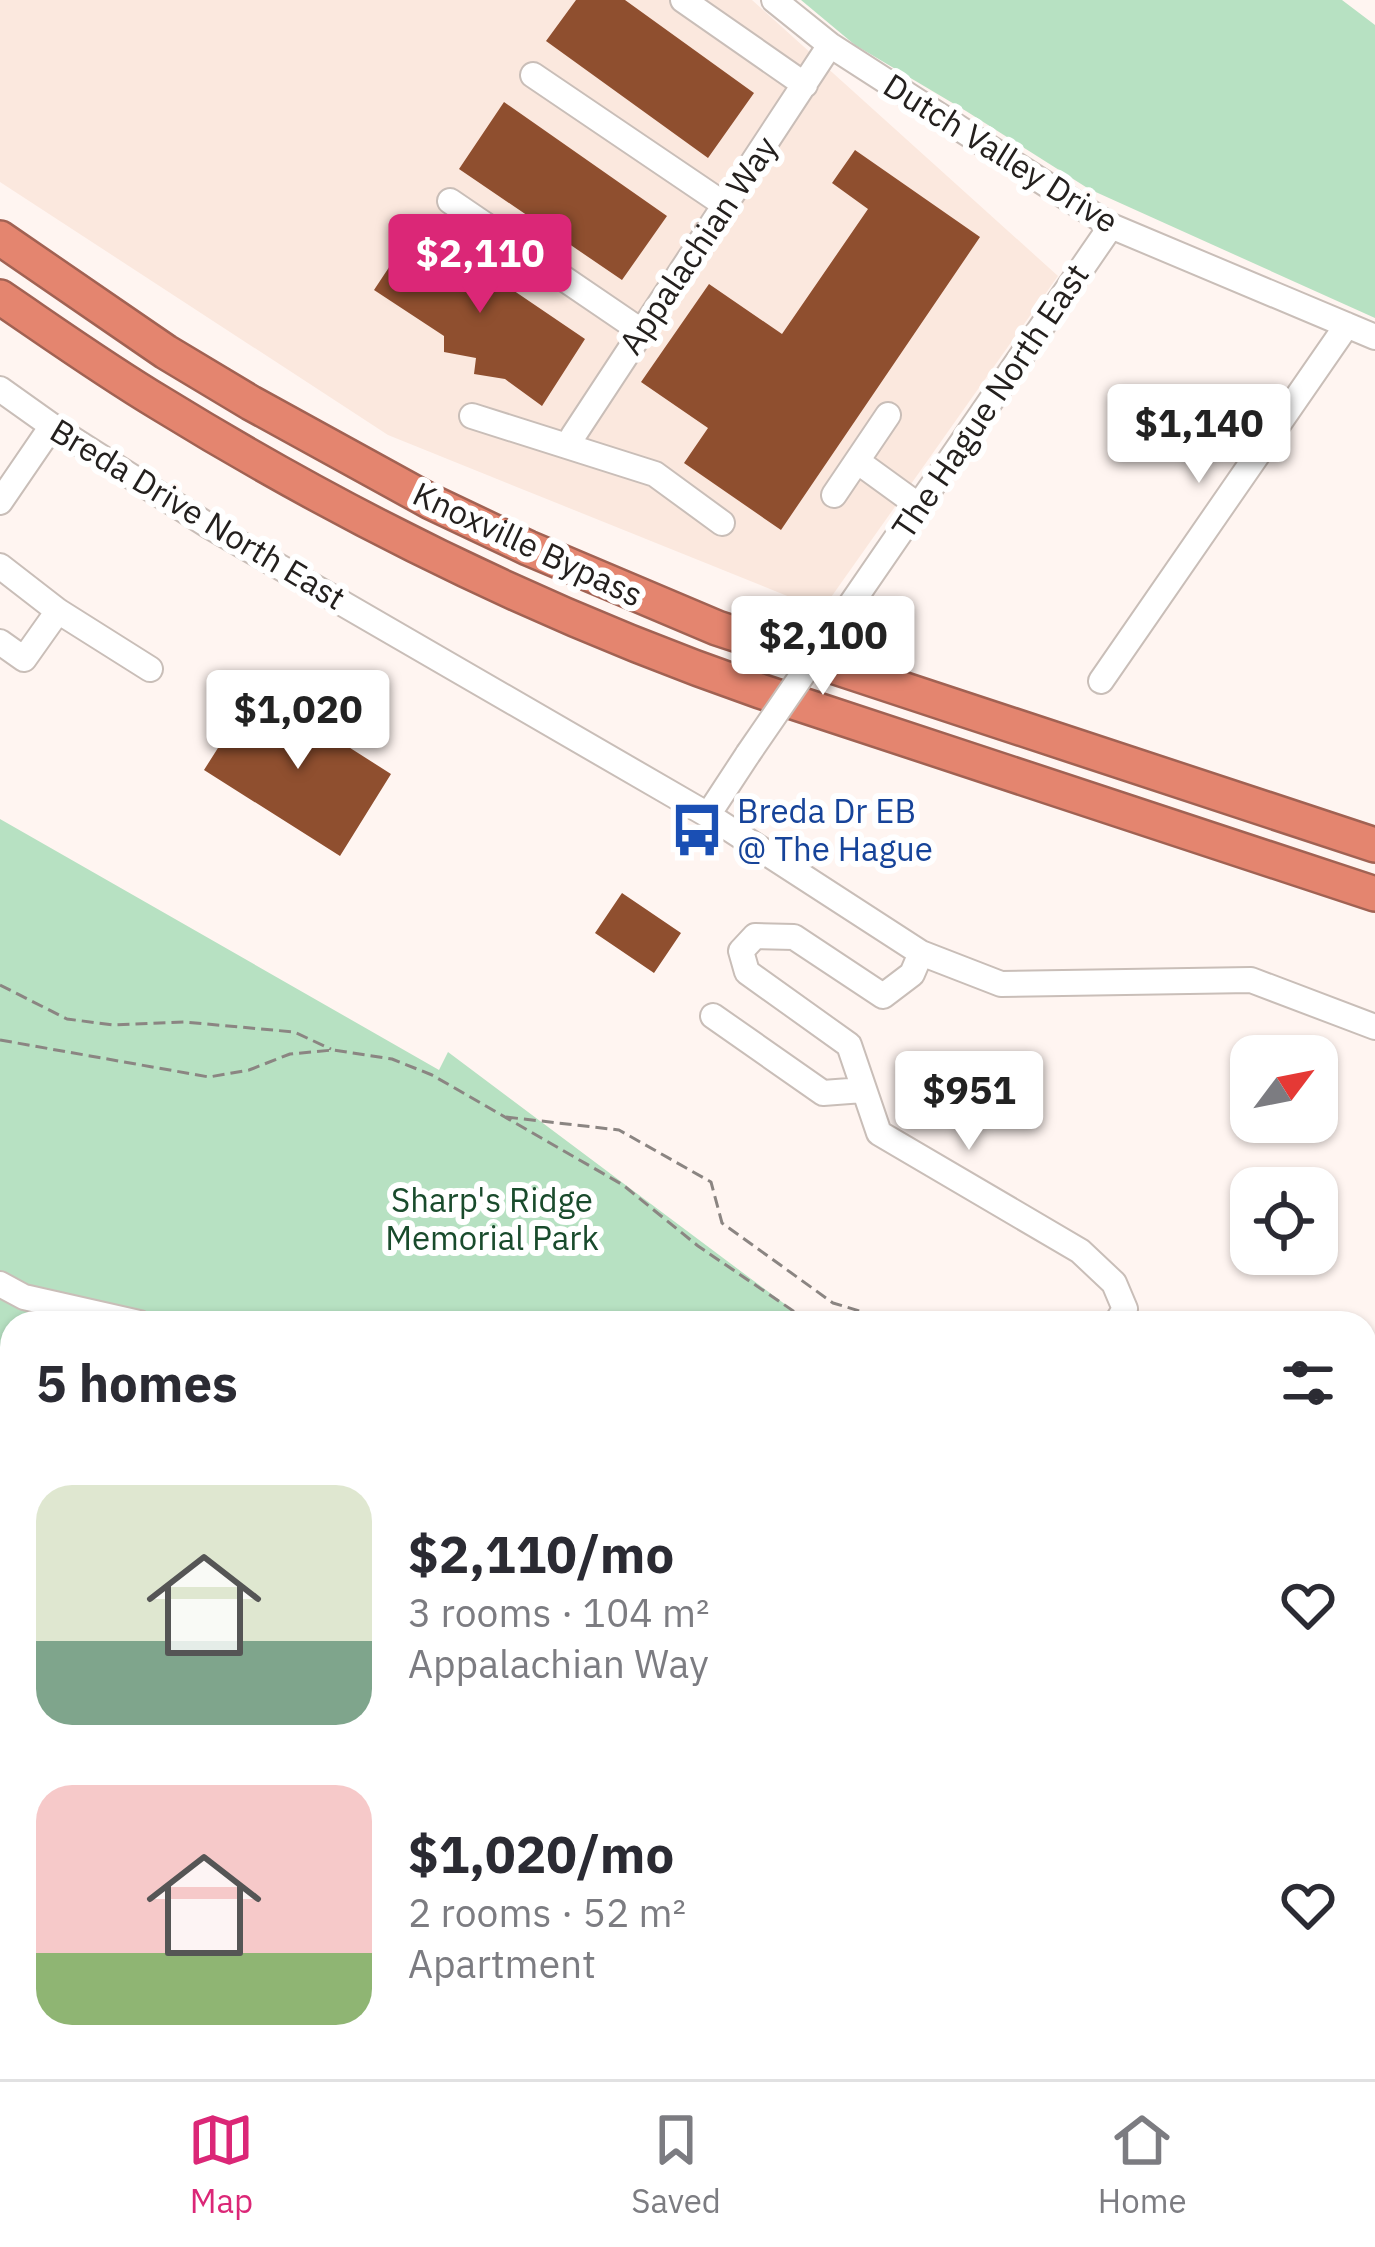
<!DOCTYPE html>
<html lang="en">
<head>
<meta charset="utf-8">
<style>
  body { margin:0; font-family:"IBM Plex Sans",sans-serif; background:#f7f7f7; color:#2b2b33; height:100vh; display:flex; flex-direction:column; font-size:45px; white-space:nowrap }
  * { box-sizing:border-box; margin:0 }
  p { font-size:39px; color:#7c7c81 }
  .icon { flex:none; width:66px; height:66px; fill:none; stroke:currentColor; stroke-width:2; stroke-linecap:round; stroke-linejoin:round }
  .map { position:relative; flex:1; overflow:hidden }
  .side { position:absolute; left:0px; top:1311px; width:1377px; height:768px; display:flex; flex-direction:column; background:#fff; border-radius:36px 36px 0 0; box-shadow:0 3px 9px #0004 }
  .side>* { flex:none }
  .needle { width:78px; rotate:58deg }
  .fabs { position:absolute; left:1230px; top:1035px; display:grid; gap:24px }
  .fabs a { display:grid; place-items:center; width:108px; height:108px; border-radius:24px; background:#fff; box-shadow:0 3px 9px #0004; font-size:60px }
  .price { position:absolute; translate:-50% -102px; padding:0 27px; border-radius:12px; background:#fff; color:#222; font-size:39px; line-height:78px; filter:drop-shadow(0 3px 6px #0008) }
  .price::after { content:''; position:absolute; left:50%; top:72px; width:36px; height:27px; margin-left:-18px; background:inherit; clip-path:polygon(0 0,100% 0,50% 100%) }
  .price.selected { background:#db2777; color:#fff }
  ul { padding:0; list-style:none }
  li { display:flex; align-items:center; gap:36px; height:300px; padding:0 36px }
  li span { display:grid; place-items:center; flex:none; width:336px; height:240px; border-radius:36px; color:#555 }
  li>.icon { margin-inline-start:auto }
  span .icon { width:144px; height:144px; fill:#fffc; stroke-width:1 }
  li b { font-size:51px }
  h2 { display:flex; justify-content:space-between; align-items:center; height:144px; padding:0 36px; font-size:51px }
  .tabs { display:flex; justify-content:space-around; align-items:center; height:168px; border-top:3px solid #e1e1e2; background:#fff; font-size:33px; color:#7c7c81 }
  .tabs a { display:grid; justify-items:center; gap:6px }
  .tabs .selected { color:#db2777 }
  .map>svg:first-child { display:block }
  .built { fill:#fbe8de }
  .green { fill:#b7e1c2 }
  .building { fill:#8f4f2f }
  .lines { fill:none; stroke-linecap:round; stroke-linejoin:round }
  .minor-casing { stroke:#c9beb8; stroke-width:28 }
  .highway-casing { stroke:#a16253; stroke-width:38 }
  .path { stroke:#8b8582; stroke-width:3; stroke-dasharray:12 6; stroke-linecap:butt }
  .minor { stroke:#fff; stroke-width:24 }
  .highway { stroke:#e4856f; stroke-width:33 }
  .minor-bridge-casing { stroke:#c9beb8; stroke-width:28; stroke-linecap:butt }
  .minor-bridge { stroke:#fff; stroke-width:24 }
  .labels { text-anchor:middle; stroke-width:12; stroke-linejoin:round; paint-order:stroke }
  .street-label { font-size:33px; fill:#24201e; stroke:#fff }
  .transit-label { font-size:33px; fill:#164399; stroke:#fff; text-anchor:start }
  .park-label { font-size:33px; fill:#194b2c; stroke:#fff }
</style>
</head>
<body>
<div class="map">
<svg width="1375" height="2079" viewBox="0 0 1375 2079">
  <rect width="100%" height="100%" fill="#fff5f1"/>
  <path class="built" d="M0 0H752L1058 276 822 610 388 435 0 182Z"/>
  <path class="green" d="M801 0H1342L1375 25V318L1089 189 966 111 855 45Z
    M0 819 439 1070 448 1052 810 1323H184L27 1287 0 1273Z
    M0 1297 104 1323H12V1939L0 1938Z"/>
  <path class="building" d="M576 0H625L754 93 708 158 546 41Z
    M504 102 667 216 622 280 459 169Z
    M855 150 980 237 781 530 684 463 708 428 641 382 709 284 782 334 868 209 832 183Z
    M417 225 585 339 542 406 505 379 474 374 476 358 444 352V336L374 290Z
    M256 688 391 774 340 856 204 770Z
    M622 893 681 933 654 973 595 933Z"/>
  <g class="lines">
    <defs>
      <path id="minor" d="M683 0 805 85
        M774 0 830 45 1111 226 1375 337
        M533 75 725 205
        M450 201 641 331
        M0 389 52 426 209 526 708 815 921 953 1001 984 1251 980 1375 1027
        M472 416 655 474 722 523
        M570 447 573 436 830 45
        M857 461 919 506
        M834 495 888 415
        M0 502 52 426
        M0 566 58 611 150 669
        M849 607 1111 226
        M0 642 24 659 58 611
        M1101 681 1347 325
        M708 815 748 754
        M921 953 912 974 883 996 794 937 755 936 741 951 747 972 849 1045 879 1133 1080 1251 1114 1283 1125 1309 1116 1323
        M713 1016 823 1093 863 1090
        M0 1284 24 1297 139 1323
        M1365 1636 1375 1640
        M0 2063H12
        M208 2067V2079
        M522 2067V2079
        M1225 2067 1231 2079"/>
      <path id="highway" d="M0 238 166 352 251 403 431 502 528 548 717 628 1375 845
        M0 297C53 333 105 370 160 403 350 520 550 618 760 691L1375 894"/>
    </defs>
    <use href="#minor" class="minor-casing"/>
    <use href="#highway" class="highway-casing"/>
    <path class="path" d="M0 985 67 1019 114 1025 185 1022 294 1032 331 1049
      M0 1040 209 1077 249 1070 290 1054 333 1050 392 1059 432 1075 623 1185 698 1246 811 1323
      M506 1117 619 1130 711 1182 722 1223 833 1303 873 1315 885 1323
      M0 1367 12 1362
      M0 1470 12 1455
      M0 1629 12 1620"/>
    <use href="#minor" class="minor"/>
    <use href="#highway" class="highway"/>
    <defs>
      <path id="minor-bridge" d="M748 754 849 607"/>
    </defs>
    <use href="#minor-bridge" class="minor-bridge-casing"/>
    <use href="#minor-bridge" class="minor-bridge"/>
  </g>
  <defs>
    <symbol id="bus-bare" viewBox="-9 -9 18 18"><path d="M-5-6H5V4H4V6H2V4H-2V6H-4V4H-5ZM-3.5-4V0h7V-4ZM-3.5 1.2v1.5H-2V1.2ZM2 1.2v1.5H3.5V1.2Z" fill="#1a4fb4" stroke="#fff" stroke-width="2.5" paint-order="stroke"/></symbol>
  </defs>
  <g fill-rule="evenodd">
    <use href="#bus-bare" x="659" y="792" width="76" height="76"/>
  </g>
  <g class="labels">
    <g class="street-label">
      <text transform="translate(1001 153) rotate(32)" y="12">Dutch Valley Drive</text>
      <text transform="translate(698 245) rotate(-56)" y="12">Appalachian Way</text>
      <text transform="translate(990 401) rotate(-56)" y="12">The Hague North East</text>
      <text transform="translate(198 514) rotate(31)" y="12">Breda Drive North East</text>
      <text transform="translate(528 544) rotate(25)" y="12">Knoxville Bypass</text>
    </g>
    <g class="transit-label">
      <text x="737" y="823">Breda Dr EB<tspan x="737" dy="38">@ The Hague</tspan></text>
    </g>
    <g class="park-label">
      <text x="492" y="1212">Sharp's Ridge<tspan x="492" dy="38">Memorial Park</tspan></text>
    </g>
  </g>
</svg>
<div class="fabs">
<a><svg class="needle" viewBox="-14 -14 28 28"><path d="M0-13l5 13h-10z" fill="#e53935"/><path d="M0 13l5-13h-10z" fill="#7c7c81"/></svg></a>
<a><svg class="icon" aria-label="locate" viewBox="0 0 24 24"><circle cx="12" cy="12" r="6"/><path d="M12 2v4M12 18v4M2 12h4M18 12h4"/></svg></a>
</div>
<b class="price selected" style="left:480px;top:316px">$2,110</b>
<b class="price" style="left:1199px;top:486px">$1,140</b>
<b class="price" style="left:823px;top:698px">$2,100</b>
<b class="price" style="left:298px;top:772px">$1,020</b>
<b class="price" style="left:969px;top:1153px">$951</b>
<section class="side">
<h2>5 homes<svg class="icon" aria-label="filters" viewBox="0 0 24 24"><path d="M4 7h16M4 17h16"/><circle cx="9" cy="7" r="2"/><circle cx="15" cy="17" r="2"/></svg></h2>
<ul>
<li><span style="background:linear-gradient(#dfe7d0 65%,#7fa58c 0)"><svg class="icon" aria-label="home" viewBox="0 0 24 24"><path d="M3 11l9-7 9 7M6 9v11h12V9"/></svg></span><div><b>$2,110/mo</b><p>3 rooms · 104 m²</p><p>Appalachian Way</p></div><svg class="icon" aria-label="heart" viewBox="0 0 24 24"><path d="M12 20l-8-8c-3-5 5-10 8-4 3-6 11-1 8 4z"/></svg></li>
<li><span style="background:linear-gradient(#f6c9c9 70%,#8fb573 0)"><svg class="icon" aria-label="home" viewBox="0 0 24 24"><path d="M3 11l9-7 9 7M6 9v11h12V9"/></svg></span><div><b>$1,020/mo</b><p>2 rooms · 52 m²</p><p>Apartment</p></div><svg class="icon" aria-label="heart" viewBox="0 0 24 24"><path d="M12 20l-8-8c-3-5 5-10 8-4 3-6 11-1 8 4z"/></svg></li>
</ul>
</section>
</div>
<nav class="tabs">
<a class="selected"><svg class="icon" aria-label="map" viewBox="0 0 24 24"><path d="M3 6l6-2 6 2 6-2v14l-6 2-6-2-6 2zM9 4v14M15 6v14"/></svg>Map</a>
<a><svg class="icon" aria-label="saved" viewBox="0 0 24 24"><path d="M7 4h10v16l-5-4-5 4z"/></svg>Saved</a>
<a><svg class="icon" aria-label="home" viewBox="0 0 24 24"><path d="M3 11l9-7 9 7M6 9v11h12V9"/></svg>Home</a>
</nav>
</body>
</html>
